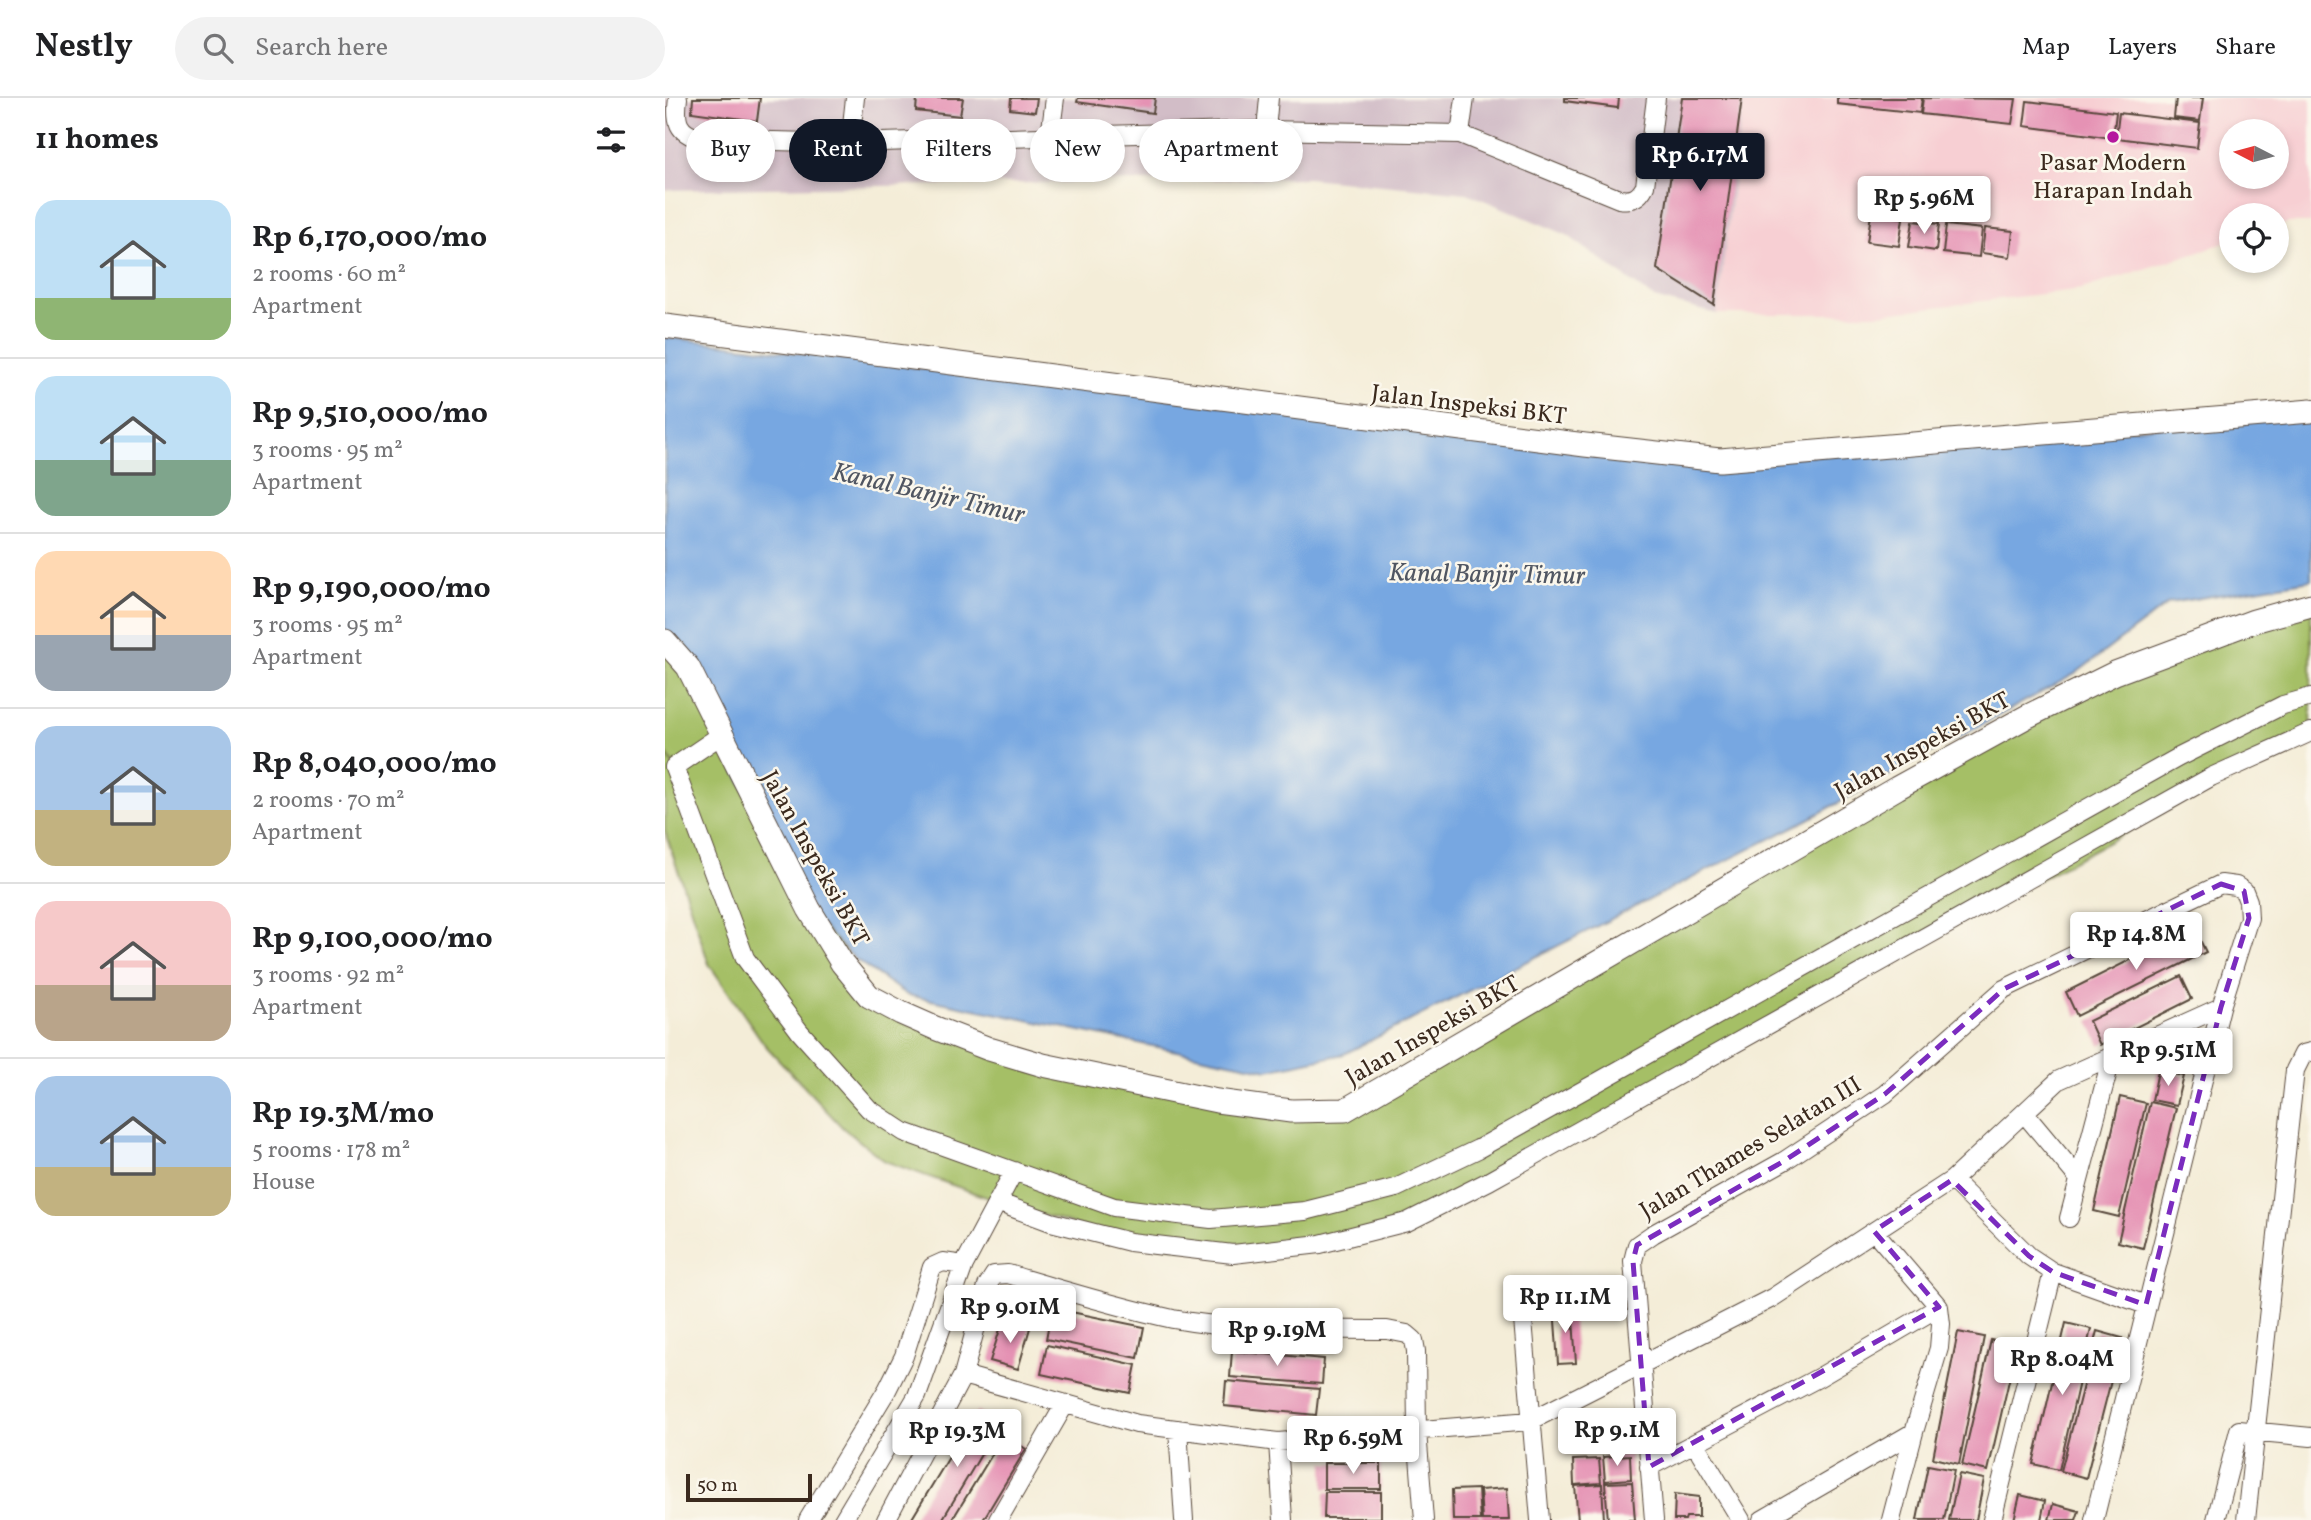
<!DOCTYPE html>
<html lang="en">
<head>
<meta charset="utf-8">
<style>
  body { margin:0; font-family:Vollkorn,serif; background:#f2f2f2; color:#202124; height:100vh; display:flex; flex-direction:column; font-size:26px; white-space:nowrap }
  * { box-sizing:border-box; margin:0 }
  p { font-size:23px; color:#757577 }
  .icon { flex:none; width:38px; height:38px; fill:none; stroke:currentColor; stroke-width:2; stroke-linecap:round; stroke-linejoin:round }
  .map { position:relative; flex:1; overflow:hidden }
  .side { display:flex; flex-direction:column; background:#fff; width:665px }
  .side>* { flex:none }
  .banner { position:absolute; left:21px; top:21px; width:665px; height:63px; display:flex; gap:14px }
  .needle { width:46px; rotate:276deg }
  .tools { position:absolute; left:1554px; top:21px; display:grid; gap:14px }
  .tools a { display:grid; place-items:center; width:70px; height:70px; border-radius:50%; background:#fff; box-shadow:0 4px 10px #0003; font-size:35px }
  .scale { position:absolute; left:21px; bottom:18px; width:126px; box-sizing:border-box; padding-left:7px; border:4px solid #3b2a1e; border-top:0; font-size:19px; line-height:24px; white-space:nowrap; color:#3b2a1e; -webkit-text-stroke:5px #fbf7ec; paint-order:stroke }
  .price { position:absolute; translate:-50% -60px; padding:0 16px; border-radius:7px; background:#fff; color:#222; font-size:23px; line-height:46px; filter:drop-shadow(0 2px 4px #0008) }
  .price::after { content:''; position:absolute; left:50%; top:42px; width:21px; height:16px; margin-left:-10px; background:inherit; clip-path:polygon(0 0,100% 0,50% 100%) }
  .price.active { background:#111827; color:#fff }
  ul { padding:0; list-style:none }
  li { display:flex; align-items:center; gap:21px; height:175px; padding:0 35px }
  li+li { border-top:2px solid #e0e0e0 }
  li span { display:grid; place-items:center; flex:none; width:196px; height:140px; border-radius:21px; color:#555 }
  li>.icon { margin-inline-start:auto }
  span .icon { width:84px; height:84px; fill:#fffc; stroke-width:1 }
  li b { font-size:30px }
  h2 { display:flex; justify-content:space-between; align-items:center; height:84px; padding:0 35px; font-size:30px }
  .tag { padding:0 24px; border-radius:32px; background:#fff; box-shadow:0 4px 10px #0003; font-size:24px; line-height:63px }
  .tag.active { background:#111827; color:#fff }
  header { display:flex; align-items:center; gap:42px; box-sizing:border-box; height:98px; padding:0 35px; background:#fff; border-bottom:2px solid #e0e0e0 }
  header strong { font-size:33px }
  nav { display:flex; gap:38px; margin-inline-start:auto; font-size:24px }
  .search { width:490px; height:63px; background:#f2f2f2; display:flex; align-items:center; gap:18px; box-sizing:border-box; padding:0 24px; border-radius:38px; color:#757577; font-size:26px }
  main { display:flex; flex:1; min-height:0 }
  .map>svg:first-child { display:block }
  .built { fill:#f7cfd3; fill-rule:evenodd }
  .industrial { fill:#d2bdc7 }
  .green { fill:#a5bf66; stroke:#707442; stroke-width:2 }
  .water { fill:#77a7e1; stroke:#596880; stroke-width:2 }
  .building { fill:#e592b4 }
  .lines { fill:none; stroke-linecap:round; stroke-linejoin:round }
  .minor-casing { stroke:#57473a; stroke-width:20 }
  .tertiary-casing { stroke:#57473a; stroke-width:25 }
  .minor { stroke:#fff; stroke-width:18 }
  .tertiary { stroke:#fff; stroke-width:23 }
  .marked { fill:none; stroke:#7b2cbf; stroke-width:5; stroke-dasharray:14 9; stroke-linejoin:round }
  .poi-dot { fill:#b5179e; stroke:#fbf7ec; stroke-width:2.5 }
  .labels { text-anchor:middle; stroke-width:5; stroke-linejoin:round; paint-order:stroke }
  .poi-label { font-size:24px; fill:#3b2a1e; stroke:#fbf7ec }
  .street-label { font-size:24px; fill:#3b2a1e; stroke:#fbf7ec }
  .water-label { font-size:26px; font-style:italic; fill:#505662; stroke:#fbf7ec }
</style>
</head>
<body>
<header>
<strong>Nestly</strong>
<div class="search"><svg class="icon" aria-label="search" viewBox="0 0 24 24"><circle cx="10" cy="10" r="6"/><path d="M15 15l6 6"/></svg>Search here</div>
<nav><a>Map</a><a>Layers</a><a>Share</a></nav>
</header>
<main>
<section class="side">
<h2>11 homes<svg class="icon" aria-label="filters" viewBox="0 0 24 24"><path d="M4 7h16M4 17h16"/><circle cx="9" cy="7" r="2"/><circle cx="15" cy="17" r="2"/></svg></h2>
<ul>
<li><span style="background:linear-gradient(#bfe0f5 70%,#8fb573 0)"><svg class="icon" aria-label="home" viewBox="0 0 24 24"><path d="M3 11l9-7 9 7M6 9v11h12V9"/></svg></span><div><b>Rp 6,170,000/mo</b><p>2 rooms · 60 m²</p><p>Apartment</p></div></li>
<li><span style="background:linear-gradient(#bfe0f5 60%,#7fa58c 0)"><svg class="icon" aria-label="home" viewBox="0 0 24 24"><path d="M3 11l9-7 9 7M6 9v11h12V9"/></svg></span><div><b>Rp 9,510,000/mo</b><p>3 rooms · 95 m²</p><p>Apartment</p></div></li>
<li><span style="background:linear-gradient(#ffd9b3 60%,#9aa5b1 0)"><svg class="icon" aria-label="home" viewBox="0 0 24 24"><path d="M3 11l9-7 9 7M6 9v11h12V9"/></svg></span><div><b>Rp 9,190,000/mo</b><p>3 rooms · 95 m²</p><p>Apartment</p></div></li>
<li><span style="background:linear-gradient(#a9c7e8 60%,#c2b280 0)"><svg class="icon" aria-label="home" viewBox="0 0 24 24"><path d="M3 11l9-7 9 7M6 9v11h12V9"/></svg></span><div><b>Rp 8,040,000/mo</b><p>2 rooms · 70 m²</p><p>Apartment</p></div></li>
<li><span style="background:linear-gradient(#f6c9c9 60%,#b9a48a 0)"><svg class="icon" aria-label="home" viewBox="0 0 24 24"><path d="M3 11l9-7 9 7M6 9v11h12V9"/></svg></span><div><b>Rp 9,100,000/mo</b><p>3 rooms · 92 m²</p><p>Apartment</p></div></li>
<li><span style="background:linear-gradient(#a9c7e8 65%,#c2b280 0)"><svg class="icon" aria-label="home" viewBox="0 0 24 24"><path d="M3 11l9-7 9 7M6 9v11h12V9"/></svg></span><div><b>Rp 19.3M/mo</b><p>5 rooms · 178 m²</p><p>House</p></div></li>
</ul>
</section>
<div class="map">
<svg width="1646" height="1422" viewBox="0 0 1646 1422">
  <rect width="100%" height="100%" fill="#fbf7ec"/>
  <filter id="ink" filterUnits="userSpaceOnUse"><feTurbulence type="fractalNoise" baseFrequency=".0143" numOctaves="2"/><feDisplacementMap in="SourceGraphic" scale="14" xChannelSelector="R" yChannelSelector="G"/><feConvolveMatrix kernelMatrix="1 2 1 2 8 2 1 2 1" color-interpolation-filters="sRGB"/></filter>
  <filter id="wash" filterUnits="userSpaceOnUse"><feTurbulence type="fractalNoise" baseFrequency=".00686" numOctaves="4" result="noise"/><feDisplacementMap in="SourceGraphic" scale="28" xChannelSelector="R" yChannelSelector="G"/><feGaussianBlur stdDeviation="1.57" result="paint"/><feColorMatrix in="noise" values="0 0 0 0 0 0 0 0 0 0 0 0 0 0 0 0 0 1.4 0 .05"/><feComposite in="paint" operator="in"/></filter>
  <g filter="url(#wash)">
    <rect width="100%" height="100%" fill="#f4edd8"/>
    <path class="built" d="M1079 0H1646V125H1623L1612 129V117H1566V143L1417 191 1213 216H1052ZM1566 33H1612V79H1566Z"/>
    <path class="industrial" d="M0 0H1079L1052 216 989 200 902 137 802 95 643 80 0 92Z"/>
    <path class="green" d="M1646 507V634L742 1124 568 1156 465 1144 332 1103 220 1063 178 1030 100 947 44 866 0 733V655L9 669 10 668 0 653V543L204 897 397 971 680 1012 1450 575Z"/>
    <path class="water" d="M0 239 1039 366 1646 316V482L1504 505 1410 576 1142 722 679 956 603 972 242 897 190 861 150 821 0 543Z"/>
    <g id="blocks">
      <path class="building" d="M28 0H95L92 23 27 14Z
        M252 0H298L295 18 251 13Z
        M346 0H372L370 14 345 11Z
        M413 0H490L488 15 412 4Z
        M900 0H954L953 10 900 3Z
        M1017 0H1077L1049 207 992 171Z
        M1172 0H1257L1255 15 1172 6Z
        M1258 0 1351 1 1347 26 1256 16Z
        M1511 0H1538L1535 23 1509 20Z
        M1362 3 1451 14 1448 40 1359 28Z
        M1454 15 1535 25 1532 50 1451 40Z
        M1206 116 1238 120 1234 148 1202 144Z
        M1248 123 1274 126 1271 153 1244 149Z
        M1281 127 1317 131 1314 159 1278 155Z
        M1320 130 1348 133 1345 159 1317 155Z
        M1529 830 1541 854 1412 918 1401 894Z
        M1516 878 1527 901 1435 947 1424 923Z
        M1493 973 1519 978 1512 1007 1487 1002Z
        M1455 999 1481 1005 1454 1119 1429 1113Z
        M1485 1004 1511 1010 1478 1150 1453 1144Z
        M907 1207 911 1265 893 1266 889 1208Z
        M387 1210 479 1229 473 1260 381 1241Z
        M338 1222 365 1230 353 1271 325 1263Z
        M1401 1225 1426 1231 1394 1372 1368 1366Z
        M1432 1233 1457 1240 1421 1380 1396 1373Z
        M1293 1234 1319 1239 1294 1366 1268 1360Z
        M1326 1242 1352 1248 1323 1373 1297 1367Z
        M382 1247 471 1267 465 1295 376 1276Z
        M567 1253 659 1261 657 1286 565 1279Z
        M561 1283 654 1291 651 1317 559 1308Z
        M312 1313 334 1326 304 1377 277 1422H246Z
        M339 1337 361 1351 336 1392 318 1422H287Z
        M965 1357 966 1381 940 1383 938 1359Z
        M934 1361 936 1385 909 1387 908 1362Z
        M659 1365H716V1391H659Z
        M1263 1367 1289 1372 1279 1422H1252Z
        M1294 1376 1319 1381 1311 1422H1284Z
        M967 1384 970 1422H943L940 1385Z
        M937 1386 939 1422H913L910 1388Z
        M842 1390 844 1422H817L815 1392Z
        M813 1391 815 1422H788L787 1392Z
        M660 1394H716V1420H659Z
        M1010 1396 1034 1399V1419H1021L1020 1422H1009Z
        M1355 1397 1380 1403 1376 1422H1349Z
        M1388 1406 1414 1413 1411 1422H1384Z"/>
    </g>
  </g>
  <g filter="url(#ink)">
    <use href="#blocks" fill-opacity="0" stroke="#57473a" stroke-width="2"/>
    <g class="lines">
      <defs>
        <path id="minor" d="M13 0C10 23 12 35 36 41L185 45 601 32 795 36 954 101C967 103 974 100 980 88L991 0
          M601 32 604 0
          M795 36 800 0
          M385 39 390 0
          M185 45 190 0
          M56 637 9 669 80 860 135 934 204 1011 239 1034 449 1109 546 1121 640 1113 731 1090 813 1051 1514 659 1618 607 1646 599
          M1359 1015 1414 1081
          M1287 1082 1364 1158 1388 1174 1481 1207
          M332 1104 386 1124 465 1144 568 1156 655 1146 742 1124 824 1083 1546 679 1646 634
          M1404 1120 1447 958
          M1209 1133 1274 1209 1276 1226 1274 1250 1249 1334 1226 1422
          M299 1167 349 1073
          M857 1210 875 1422
          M298 1277 472 1326 613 1344 865 1323 1107 1200 1287 1082 1394 982 1556 909
          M513 1331 519 1422
          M613 1344 618 1422
          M1030 1346 1076 1422
          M984 1369 1153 1280 1274 1209
          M143 1422 222 1292 239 1258 267 1169 278 1164 299 1167 252 1298 178 1422
          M221 1422 298 1277 322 1188 329 1177 343 1176C397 1192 452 1209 508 1221 578 1234 651 1231 722 1232L742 1236 749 1242 751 1253 752 1333 759 1422
          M333 1422 400 1306
          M989 1422 968 1163 972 1147 988 1136 1119 1063 1220 996 1339 891 1556 786 1571 788 1579 793 1583 803 1584 820 1556 909 1429 1422
          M1097 1422 1249 1334
          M1327 1422 1388 1174
          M1551 1422 1574 1332 1646 1339
          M1581 1422 1630 972 1638 956 1646 954"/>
        <path id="tertiary" d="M0 228 920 347 1055 362 1646 313
          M0 543 23 569 144 811 177 865 204 898 236 915 270 930 324 951 378 967 552 1003 626 1013 680 1012 1232 690 1361 619 1450 575 1589 523 1646 507"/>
      </defs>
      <use href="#minor" class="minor-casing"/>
      <use href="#tertiary" class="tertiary-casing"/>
      <use href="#minor" class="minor"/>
      <use href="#tertiary" class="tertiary"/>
    </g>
  </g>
  <path class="marked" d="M1556 786 1579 793 1584 820 1556 909 1481 1207 1388 1174 1364 1158 1287 1082 1209 1133 1274 1209 984 1369 968 1163 972 1147 1119 1063 1220 996 1339 891Z"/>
  <circle class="poi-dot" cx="1448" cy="39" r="7"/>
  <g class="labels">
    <g class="poi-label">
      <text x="1448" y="72">Pasar Modern<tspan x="1448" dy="28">Harapan Indah</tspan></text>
    </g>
    <g class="street-label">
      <text transform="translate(804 306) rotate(7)" y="8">Jalan Inspeksi BKT</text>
      <text transform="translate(1257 647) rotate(-29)" y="8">Jalan Inspeksi BKT</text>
      <text transform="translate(151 760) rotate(61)" y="8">Jalan Inspeksi BKT</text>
      <text transform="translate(767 932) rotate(-30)" y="8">Jalan Inspeksi BKT</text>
      <text transform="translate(1085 1049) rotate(-31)" y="8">Jalan Thames Selatan III</text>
    </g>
    <g class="water-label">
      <text transform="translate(264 394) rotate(13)" y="9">Kanal Banjir Timur</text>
      <text transform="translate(822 475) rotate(1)" y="9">Kanal Banjir Timur</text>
    </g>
  </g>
</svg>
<div class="tools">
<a><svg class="needle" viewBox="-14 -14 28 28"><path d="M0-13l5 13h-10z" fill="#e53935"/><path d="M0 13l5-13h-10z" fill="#757577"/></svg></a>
<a><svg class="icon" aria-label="locate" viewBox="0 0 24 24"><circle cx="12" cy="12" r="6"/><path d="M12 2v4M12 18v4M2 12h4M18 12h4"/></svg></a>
</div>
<div class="scale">50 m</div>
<b class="price active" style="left:1035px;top:95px">Rp 6.17M</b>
<b class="price" style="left:1259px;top:138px">Rp 5.96M</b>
<b class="price" style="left:1471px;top:874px">Rp 14.8M</b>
<b class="price" style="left:1503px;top:990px">Rp 9.51M</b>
<b class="price" style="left:900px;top:1237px">Rp 11.1M</b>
<b class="price" style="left:345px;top:1247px">Rp 9.01M</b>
<b class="price" style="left:612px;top:1270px">Rp 9.19M</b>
<b class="price" style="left:1397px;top:1299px">Rp 8.04M</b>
<b class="price" style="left:952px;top:1370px">Rp 9.1M</b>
<b class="price" style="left:292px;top:1371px">Rp 19.3M</b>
<b class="price" style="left:688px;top:1378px">Rp 6.59M</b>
<div class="banner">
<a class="tag">Buy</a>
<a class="tag active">Rent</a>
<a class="tag">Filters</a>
<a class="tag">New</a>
<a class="tag">Apartment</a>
</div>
</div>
</main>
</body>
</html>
